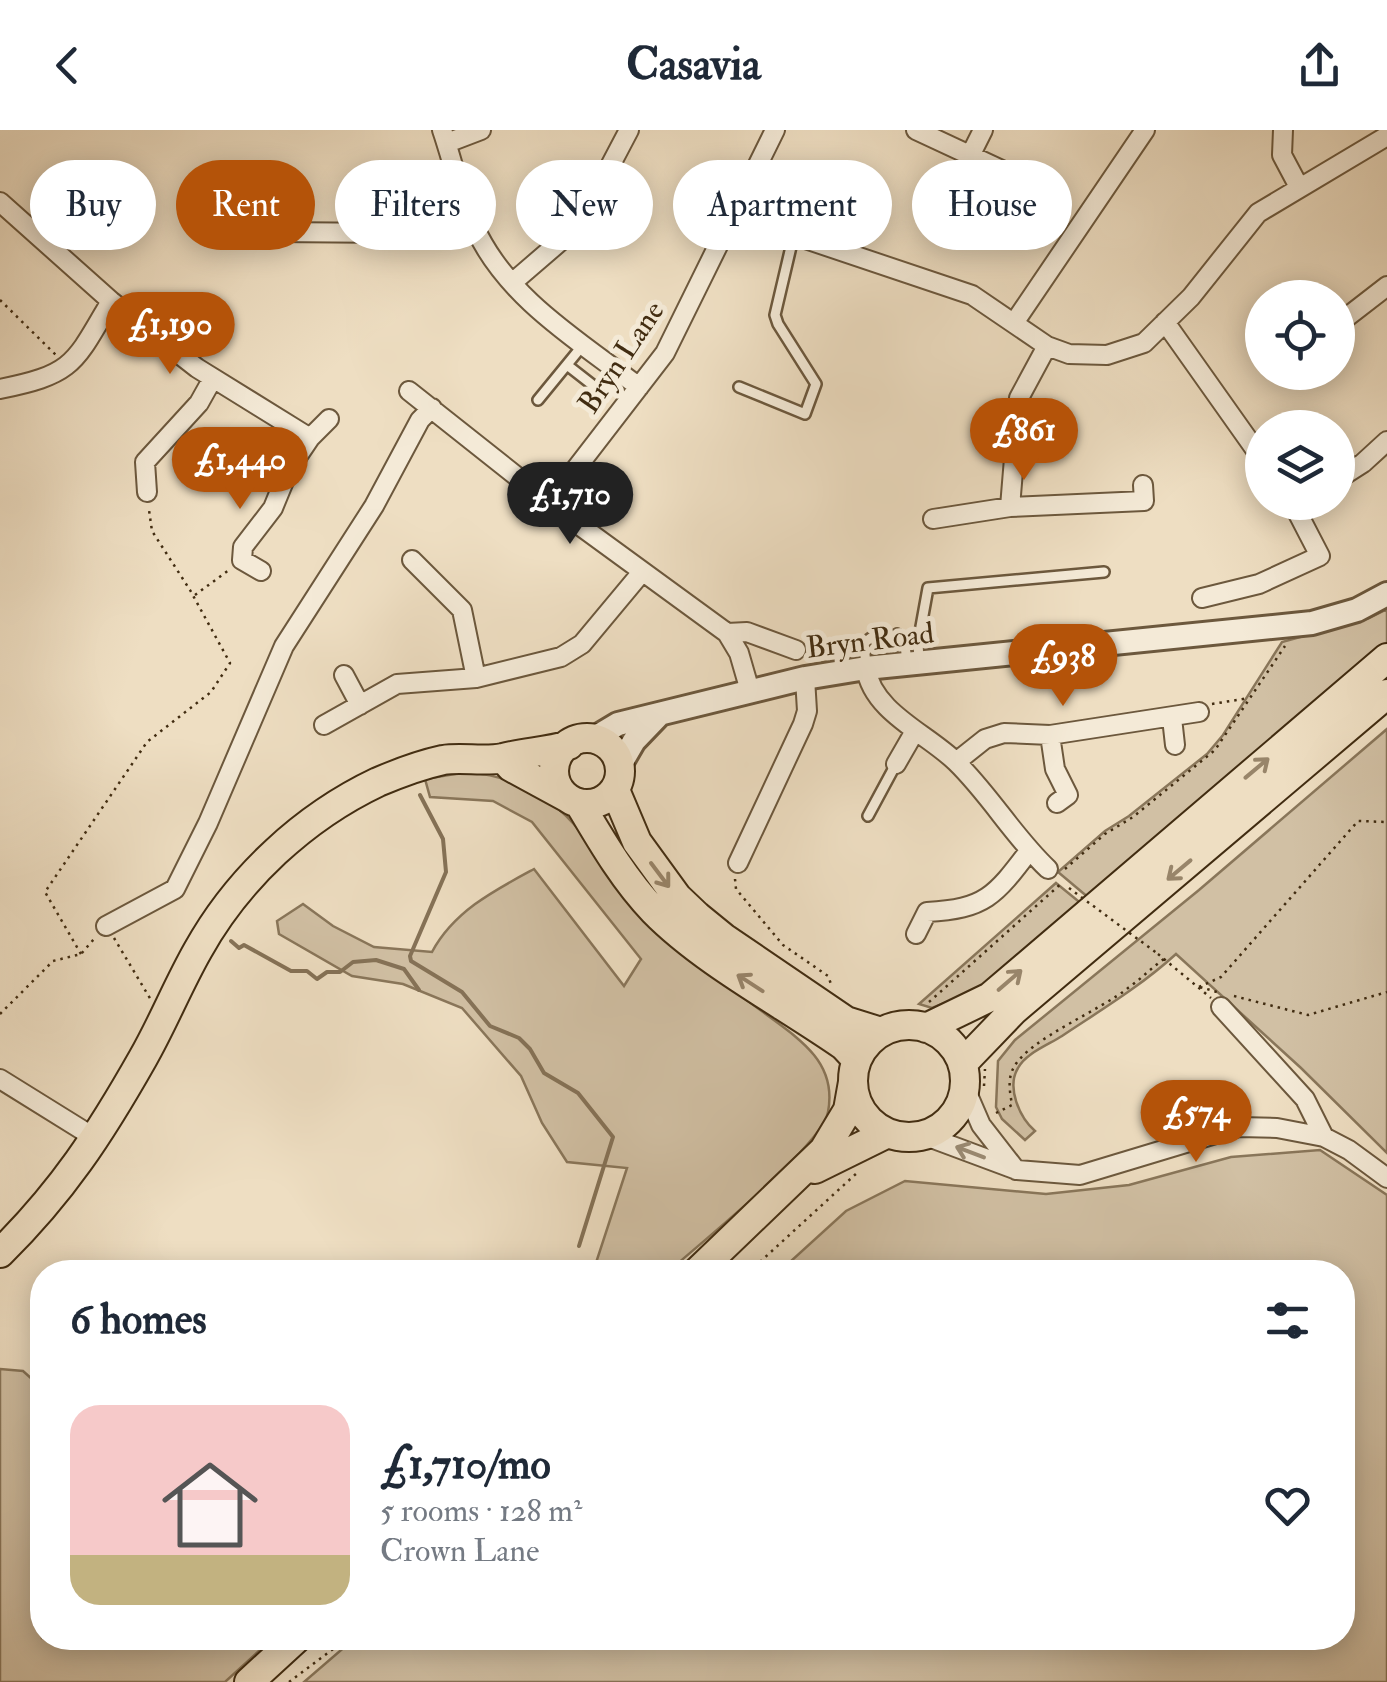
<!DOCTYPE html>
<html lang="en">
<head>
<meta charset="utf-8">
<style>
  body { margin:0; font-family:"IM FELL Double Pica",serif; background:#f6f6f7; color:#1f2937; height:100vh; display:flex; flex-direction:column; font-size:38px; white-space:nowrap }
  * { box-sizing:border-box; margin:0 }
  p { font-size:32px; color:#747a83 }
  .icon { flex:none; width:55px; height:55px; fill:none; stroke:currentColor; stroke-width:2; stroke-linecap:round; stroke-linejoin:round }
  .map { position:relative; flex:1; overflow:hidden }
  .details { position:absolute; left:30px; top:1130px; width:1325px; height:390px; display:flex; flex-direction:column; background:#fff; border-radius:40px; box-shadow:0 5px 25px #0003 }
  .details>* { flex:none }
  .banner { position:absolute; left:30px; top:30px; width:1328px; height:90px; display:flex; gap:20px }
  .controls { position:absolute; left:1245px; top:150px; display:grid; gap:20px }
  .controls a { display:grid; place-items:center; width:110px; height:110px; border-radius:50%; background:#fff; box-shadow:0 5px 25px #0003; font-size:50px }
  .price { position:absolute; translate:-50% -85px; padding:0 22px; border-radius:35px; background:#b45309; color:#fff; font-size:32px; line-height:65px; filter:drop-shadow(0 2px 5px #0008) }
  .price::after { content:''; position:absolute; left:50%; top:60px; width:30px; height:22px; margin-left:-15px; background:inherit; clip-path:polygon(0 0,100% 0,50% 100%) }
  .price.active { background:#222; color:#fff }
  ul { padding:0; list-style:none }
  li { display:flex; align-items:center; gap:30px; height:250px; padding:0 40px }
  li+li { border-top:2px solid #e0e1e3 }
  li span { display:grid; place-items:center; flex:none; width:280px; height:200px; border-radius:30px; color:#555 }
  li>.icon { margin-inline-start:auto }
  span .icon { width:120px; height:120px; fill:#fffc; stroke-width:1 }
  li b { font-size:42px }
  h2 { display:flex; justify-content:space-between; align-items:center; height:120px; padding:0 40px; font-size:42px }
  .chip { padding:0 35px; border-radius:45px; background:#fff; box-shadow:0 5px 25px #0003; font-size:35px; line-height:90px }
  .chip.active { background:#b45309; color:#fff }
  header { display:flex; justify-content:space-between; align-items:center; height:130px; padding:0 40px; background:#fff; font-size:45px; font-weight:700 }
  .map>svg:first-child { display:block }
  .green { fill:#d1c0a4; stroke:#89765a; stroke-width:2.5 }
  .lines { fill:none; stroke-linecap:round; stroke-linejoin:round }
  .stream { stroke:#857257; stroke-width:4 }
  .service-casing { stroke:#6c583d; stroke-width:14 }
  .minor-casing { stroke:#6c583d; stroke-width:22 }
  .tertiary-casing { stroke:#6c583d; stroke-width:28 }
  .primary-casing { stroke:#412c11; stroke-width:32 }
  .path { stroke:#412c11; stroke-width:2.5; stroke-dasharray:2.5 5; stroke-linecap:butt }
  .service { stroke:#f4ead7; stroke-width:9 }
  .minor { stroke:#f4ead7; stroke-width:18 }
  .tertiary { stroke:#f4ead7; stroke-width:22 }
  .primary { stroke:#eedec2; stroke-width:28 }
  .path-bridge { stroke:#412c11; stroke-width:2.5; stroke-dasharray:2.5 5; stroke-linecap:butt }
  .oneway { stroke:#98856a }
  .oneway2 { stroke:#9a8b74 }
  .labels { text-anchor:middle; stroke-width:10; stroke-linejoin:round; paint-order:stroke }
  .street-label { font-size:30px; fill:#412c11; stroke:#f4ead7 }
</style>
</head>
<body>
<header><svg class="icon" aria-label="back" viewBox="0 0 24 24"><path d="M15 5l-7 7 7 7"/></svg>Casavia<svg class="icon" aria-label="share" viewBox="0 0 24 24"><path d="M12 15V3M7 8l5-5 5 5M5 13v7h14v-7"/></svg></header>
<div class="map">
<svg width="1387" height="1552" viewBox="0 0 1387 1552">
  <rect width="100%" height="100%" fill="#eedec2"/>
  <filter id="stains"><feTurbulence type="fractalNoise" baseFrequency=".002" numOctaves="4"/><feColorMatrix values="0 0 0 0 .2 0 0 0 0 .09 0 0 0 0 .02 0 0 0 .5 -.17"/></filter>
  <radialGradient id="worn" r=".72"><stop offset=".6" stop-color="#630" stop-opacity="0"/><stop offset="1" stop-color="#630" stop-opacity=".3"/></radialGradient>
  <path class="green" d="M1387 479V515L1089 768 1058 742 1105 701 1129 686 1207 624 1223 605 1282 512 1369 488Z
    M1387 599V1023L1301 938 1176 824C1141 856 1101 880 1062 906 1048 915 1026 923 1018 938 1006 958 1020 988 1035 1001L1025 1010 1002 989 996 977 998 931 1015 910 1199 760Z
    M467 642C500 645 524 654 551 673 589 701 611 751 643 785 679 824 725 853 767 885 783 897 801 909 814 925 827 941 832 961 828 982 823 1015 699 1114 668 1142H593L627 1038 567 1032 542 993 521 946 462 878 403 854 352 846 279 804 277 791 303 774 333 796 374 817 432 822C454 781 495 760 534 739L624 856 641 829 532 692 493 671 430 667 425 649Z
    M1056 753 1083 775 977 860 932 878 919 874Z
    M1320 1020 1387 1065V1552H304L355 1508H1342V1142H779L846 1081 905 1051 1046 1064 1129 1055 1231 1027Z
    M0 1239 23 1241 42 1258V1508H273L225 1552H0Z"/>
  <g class="lines">
    <path class="stream" d="M420 665 443 709 446 742 410 826 411 831 462 862 490 896 519 908 530 919 544 943 578 963 613 1007 579 1116
      M231 811 239 818 244 815 291 841H307L317 849 327 842H340L353 832 376 830 404 839 419 860"/>
    <defs>
      <path id="service" d="M567 235 599 260
        M739 257 805 284 816 254 778 194 775 185 794 104
        M538 270 583 215
        M897 504 904 508 907 531
        M919 530 918 513 928 458 1104 442
        M866 536 864 513 872 507
        M868 686 896 634"/>
      <path id="minor" d="M442 0C453 32 460 66 474 96 506 168 579 211 639 257
        M916 0 1023 50
        M1283 0 1282 25 1299 57
        M447 13 481 0
        M970 26 983 0
        M0 72 111 171
        M734 85 972 165 1047 216 1069 224 1107 225 1144 213 1191 167 1258 83 1387 6
        M234 93 272 102 398 103 468 80
        M512 153 570 103 588 78 629 0
        M1165 192 1262 329
        M1014 193 1145 0
        M1338 194 1387 156
        M0 259C74 244 74 234 111 171L197 238 310 308 329 289
        M409 261 544 368 560 372 564 381 579 395 727 503 739 523 750 561
        M1338 349 1363 333 1387 311
        M147 362 145 332 199 273 213 248
        M560 372 561 358 665 223 775 0
        M1010 377 1019 268 1047 216
        M933 389 1010 377 1144 371 1143 355
        M412 430 462 480 476 548
        M261 441 242 430 243 417 273 378 289 339 310 308
        M1202 468 1259 454 1320 426 1292 372
        M727 503 747 502 796 520
        M866 538C872 582 928 604 956 632 990 665 1014 707 1048 739
        M344 545 360 575
        M1172 588 1175 615
        M324 595 397 554 476 548 561 527 582 514 642 442
        M1050 605 1055 639 1068 665 1057 673
        M956 632 985 609 1004 603 1050 605 1199 582
        M896 634 915 601
        M738 733 803 594 807 581 805 548
        M106 796 175 759 208 693 284 516 374 376 420 290 432 278
        M916 804 927 782C985 779 995 766 1029 721
        M1221 877 1305 969 1324 1007
        M0 949 95 1008
        M965 958 981 995 1016 1040
        M923 1005 1017 1040 1080 1045 1239 997 1277 998 1324 1007 1349 1020 1387 1048"/>
      <path id="tertiary" d="M593 609 618 594 805 548 866 538 1312 493 1357 480 1387 464
        M620 635 634 611 658 586"/>
      <path id="primary" d="M554 641a33 33 0 1 1 66 0a33 33 0 1 1-66 0Z
        M503 628 511 637 568 668
        M615 660 637 712 677 767 697 786 724 808 846 891 881 902
        M579 673C601 710 624 750 654 781 704 832 784 874 844 916L857 930
        M853 951a56 56 0 1 1 112 0a56 56 0 1 1-112 0Z
        M926 898 990 867 1387 528
        M963 933 1014 880 1387 564
        M815 1039 888 1003
        M0 1123C62 1062 100 1004 143 928 163 893 178 855 198 820 238 748 304 687 378 652 399 643 420 635 443 630 462 627 485 632 503 628 525 622 547 622 569 615
        M697 1142 824 1020 848 980 853 952
        M249 1552 297 1508"/>
    </defs>
    <use href="#service" class="service-casing"/>
    <use href="#minor" class="minor-casing"/>
    <use href="#tertiary" class="tertiary-casing"/>
    <use href="#primary" class="primary-casing"/>
    <path class="path" d="M0 170 56 225
      M195 465 229 440
      M1212 574 1249 568
      M1065 739 1105 704 1133 687 1215 620 1285 516
      M735 749 736 759 783 815 828 846 831 854
      M114 808 151 870
      M81 824 45 762 147 612 211 562 230 533 190 460 152 401 149 380
      M1158 824 1211 868
      M1199 857 1221 847 1358 691 1387 692
      M1200 857 1217 862
      M1234 866 1308 885 1387 862
      M929 872 1063 752
      M0 884 53 831 81 824 94 809
      M898 886 914 881
      M984 956 985 939
      M996 983 1012 975C1010 962 1007 949 1014 937 1029 909 1101 880 1128 858 1141 849 1151 838 1164 829
      M749 1142 858 1042
      M289 1552 348 1508"/>
    <use href="#service" class="service"/>
    <use href="#minor" class="minor"/>
    <use href="#tertiary" class="tertiary"/>
    <use href="#primary" class="primary"/>
    <path class="path-bridge" d="M1069 758 1158 824"/>
  </g>
  <defs><path id="oneway-shaft" d="M-6 0H5M1.5-3L5.5 0L1.5 3" fill="none" stroke-width="1.6" stroke-linecap="round" stroke-linejoin="round" transform="scale(2.5)"/></defs>
  <g class="oneway">
    <use href="#oneway-shaft" transform="translate(1257 638) rotate(-40)"/>
    <use href="#oneway-shaft" transform="translate(1179 740) rotate(140)"/>
    <use href="#oneway-shaft" transform="translate(660 745) rotate(53)"/>
    <use href="#oneway-shaft" transform="translate(1010 850) rotate(-41)"/>
    <use href="#oneway-shaft" transform="translate(750 853) rotate(-147)"/>
  </g>
  <use class="oneway2" href="#oneway-shaft" transform="translate(970 1022) rotate(-159)"/>
  <g class="labels">
    <g class="street-label">
      <text transform="translate(621 227) rotate(-56)" y="10">Bryn Lane</text>
      <text transform="translate(870 510) rotate(-7)" y="10">Bryn Road</text>
    </g>
  </g>
  <rect width="100%" height="100%" filter="url(#stains)"/>
  <rect width="100%" height="100%" fill="url(#worn)"/>
</svg>
<div class="controls">
<a><svg class="icon" aria-label="locate" viewBox="0 0 24 24"><circle cx="12" cy="12" r="6"/><path d="M12 2v4M12 18v4M2 12h4M18 12h4"/></svg></a>
<a><svg class="icon" aria-label="layers" viewBox="0 0 24 24"><path d="M12 4l9 5-9 5-9-5zM3 14l9 5 9-5"/></svg></a>
</div>
<b class="price" style="left:170px;top:247px">£1,190</b>
<b class="price" style="left:1024px;top:353px">£861</b>
<b class="price" style="left:240px;top:382px">£1,440</b>
<b class="price active" style="left:570px;top:417px">£1,710</b>
<b class="price" style="left:1063px;top:579px">£938</b>
<b class="price" style="left:1196px;top:1035px">£574</b>
<div class="banner">
<a class="chip">Buy</a>
<a class="chip active">Rent</a>
<a class="chip">Filters</a>
<a class="chip">New</a>
<a class="chip">Apartment</a>
<a class="chip">House</a>
</div>
<section class="details">
<h2>6 homes<svg class="icon" aria-label="filters" viewBox="0 0 24 24"><path d="M4 7h16M4 17h16"/><circle cx="9" cy="7" r="2"/><circle cx="15" cy="17" r="2"/></svg></h2>
<ul>
<li><span style="background:linear-gradient(#f6c9c9 75%,#c2b280 0)"><svg class="icon" aria-label="home" viewBox="0 0 24 24"><path d="M3 11l9-7 9 7M6 9v11h12V9"/></svg></span><div><b>£1,710/mo</b><p>5 rooms · 128 m²</p><p>Crown Lane</p></div><svg class="icon" aria-label="heart" viewBox="0 0 24 24"><path d="M12 20l-8-8c-3-5 5-10 8-4 3-6 11-1 8 4z"/></svg></li>
</ul>
</section>
</div>
</body>
</html>
